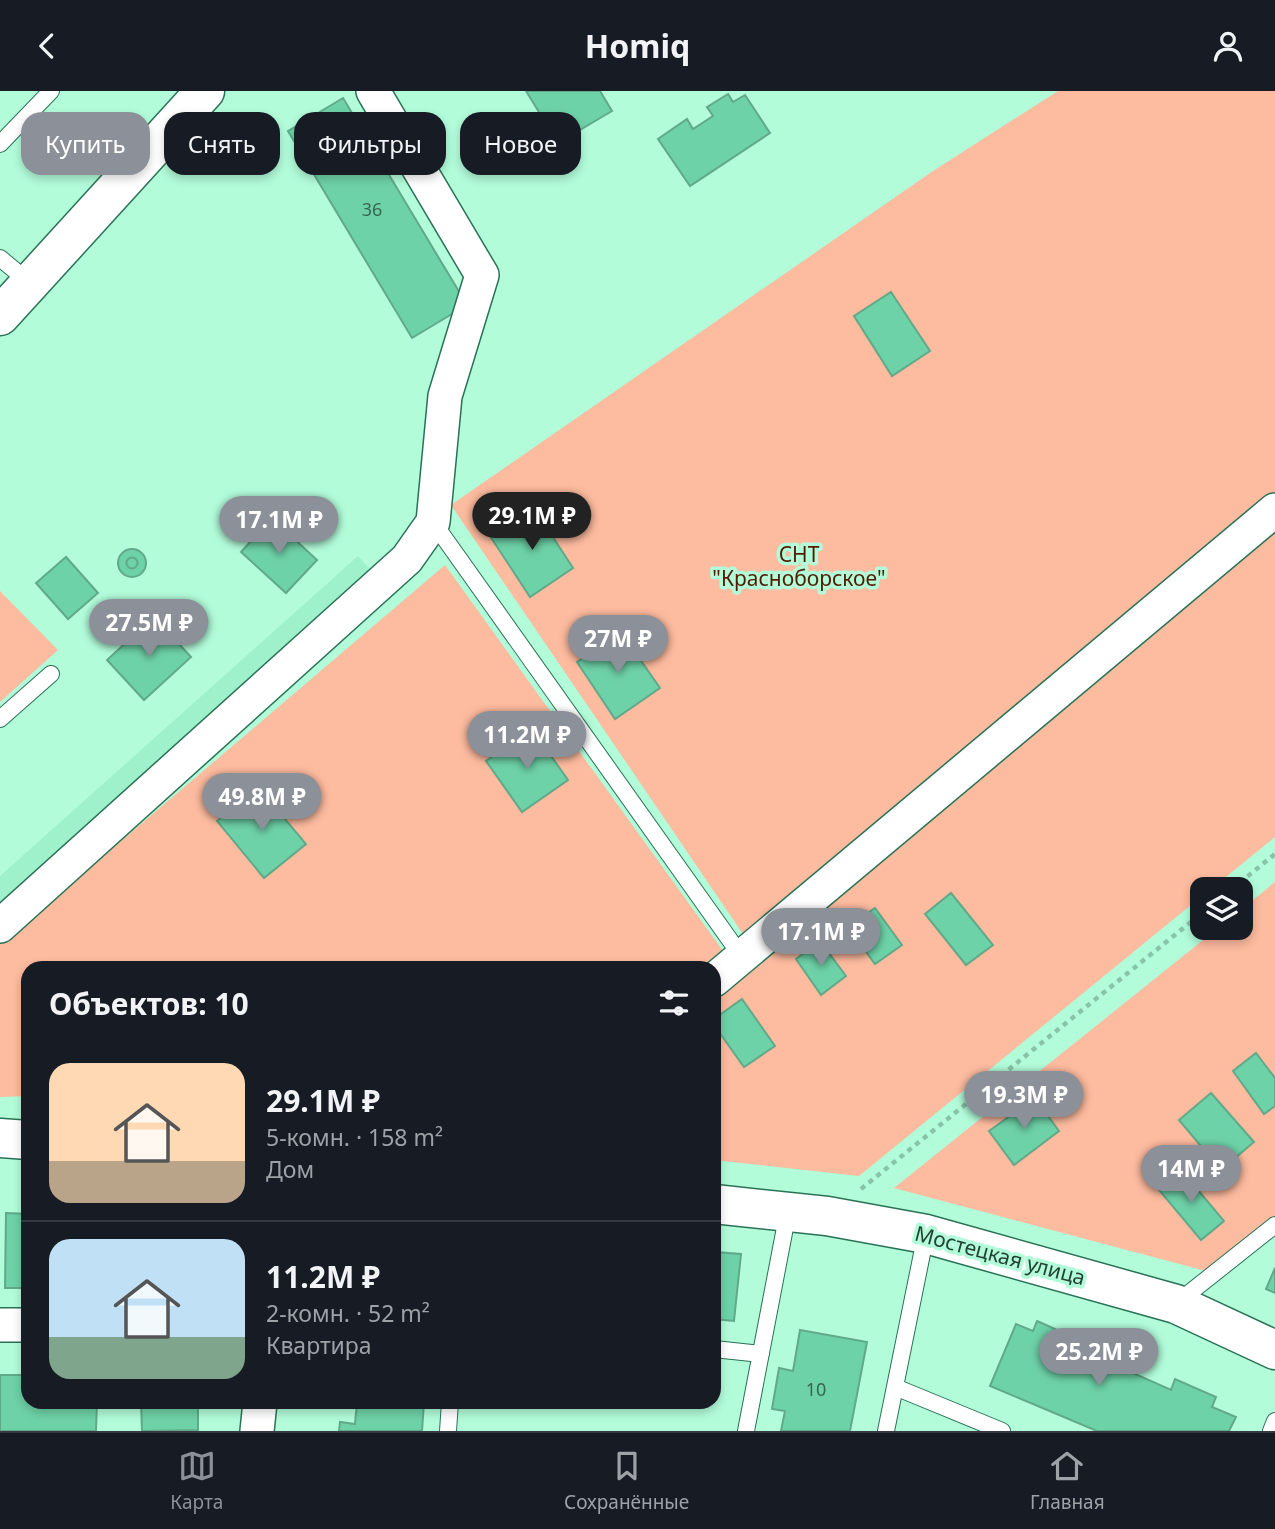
<!DOCTYPE html>
<html lang="ru">
<head>
<meta charset="utf-8">
<style>
  body { margin:0; font-family:"Noto Sans",sans-serif; background:#242831; color:#f1f3f6; height:100vh; display:flex; flex-direction:column; font-size:26px; white-space:nowrap }
  * { box-sizing:border-box; margin:0 }
  p { font-size:23px; color:#9ea1a6 }
  .icon { flex:none; width:38px; height:38px; fill:none; stroke:currentColor; stroke-width:2; stroke-linecap:round; stroke-linejoin:round }
  .map { position:relative; flex:1; overflow:hidden }
  .side { position:absolute; left:21px; top:870px; width:700px; height:448px; display:flex; flex-direction:column; background:#171b24; border-radius:21px; box-shadow:0 4px 10px #0003 }
  .side>* { flex:none }
  .guide { position:absolute; left:21px; top:21px; width:700px; height:63px; display:flex; gap:14px }
  .tools { position:absolute; left:1190px; top:786px; display:grid; gap:14px }
  .tools a { display:grid; place-items:center; width:63px; height:63px; border-radius:14px; background:#171b24; box-shadow:0 4px 10px #0003; font-size:35px }
  .price { position:absolute; translate:-50% -60px; padding:0 16px; border-radius:24px; background:#8c9099; color:#fff; font-size:23px; line-height:46px; filter:drop-shadow(0 2px 4px #0008) }
  .price::after { content:''; position:absolute; left:50%; top:42px; width:21px; height:16px; margin-left:-10px; background:inherit; clip-path:polygon(0 0,100% 0,50% 100%) }
  .price.current { background:#222; color:#fff }
  ul { padding:0; list-style:none }
  li { display:flex; align-items:center; gap:21px; height:175px; padding:0 28px }
  li+li { border-top:2px solid #363941 }
  li span { display:grid; place-items:center; flex:none; width:196px; height:140px; border-radius:21px; color:#555 }
  li>.icon { margin-inline-start:auto }
  span .icon { width:84px; height:84px; fill:#fffc; stroke-width:1 }
  li b { font-size:30px }
  h2 { display:flex; justify-content:space-between; align-items:center; height:84px; padding:0 28px; font-size:30px }
  .tag { padding:0 24px; border-radius:21px; background:#171b24; box-shadow:0 4px 10px #0003; font-size:24px; line-height:63px }
  .tag.current { background:#8c9099; color:#fff }
  header { display:flex; justify-content:space-between; align-items:center; height:91px; padding:0 28px; background:#171b24; font-size:32px; font-weight:700 }
  .tab-bar { display:flex; justify-content:space-around; align-items:center; height:98px; border-top:2px solid #363941; background:#171b24; font-size:19px; color:#9ea1a6 }
  .tab-bar a { display:grid; justify-items:center; gap:4px }
  .tab-bar .current { color:#8c9099 }
  .map>svg:first-child { display:block }
  .built { fill:#9ef1cb }
  .green { fill:#fdbb9f }
  .building { fill:#6ed2a8; stroke:#61a989; stroke-width:2 }
  .lines { fill:none; stroke-linecap:round; stroke-linejoin:round }
  .service-casing { stroke:#297256; stroke-width:18 }
  .minor-casing { stroke:#297256; stroke-width:36 }
  .tertiary-casing { stroke:#297256; stroke-width:41 }
  .path { stroke:#88c4a8; stroke-width:4.5; stroke-dasharray:5 5; stroke-linecap:butt }
  .service { stroke:#fff; stroke-width:16 }
  .minor { stroke:#fff; stroke-width:33 }
  .tertiary { stroke:#fff; stroke-width:38 }
  .labels { text-anchor:middle; stroke-width:7; stroke-linejoin:round; paint-order:stroke }
  .number-label { font-size:18px; fill:#376752 }
  .park-label { font-size:21px; fill:#511d02; stroke:#b2fcda }
  .street-label { font-size:21px; fill:#254335; stroke:#b2fcda }
</style>
</head>
<body>
<header><svg class="icon" aria-label="back" viewBox="0 0 24 24"><path d="M15 5l-7 7 7 7"/></svg>Homiq<svg class="icon" aria-label="person" viewBox="0 0 24 24"><circle cx="12" cy="8" r="4"/><path d="M4 21q1-7 8-7t8 7"/></svg></header>
<div class="map">
<svg width="1275" height="1340" viewBox="0 0 1275 1340">
  <rect width="100%" height="100%" fill="#b2fcda"/>
  <path class="built" d="M358 465 376 485 0 821V785Z"/>
  <path class="green" d="M1058 0H1275V407L743 843 451 414 933 80Z
    M1275 432V746L1211 798H1202V805L859 1085 714 1069V903Z
    M445 474 723 860 703 877H28V1005L0 1006V853Z
    M0 500 58 559 0 611Z
    M1275 791V1125L1206 1180 894 1097 1218 837 1241 836V819Z"/>
  <path class="building" d="M526 0H600L612 20 558 52Z
    M728 3 733 11 745 4 770 42 690 95 658 48 687 28 693 38 713 25 707 16Z
    M343 7 467 214 412 247 288 40Z
    M891 201 930 260 892 285 854 225Z
    M534 417 573 477 530 506 490 445Z
    M272 427 317 469 286 502 241 461Z
    M118 472a14 14 0 1 1 28 0a14 14 0 1 1-28 0Z
    M66 466 98 502 68 528 36 492Z
    M126.5 472a5.5 5.5 0 1 1 11 0a5.5 5.5 0 1 1-11 0Z
    M154 526 191 566 144 609 107 569Z
    M621 541 660 597 615 628 577 571Z
    M532 638 568 689 522 721 486 670Z
    M259 697 306 753 264 787 217 730Z
    M951 802 993 854 966 874 925 823Z
    M875 817 902 854 875 873 848 836Z
    M820 850 846 885 821 904 796 868Z
    M742 908 775 955 744 976 714 934V928Z
    M1256 962 1275 987V1015L1264 1023 1233 980Z
    M1211 1002 1254 1051 1221 1079 1179 1029Z
    M1035 1007 1059 1040 1014 1074 989 1040Z
    M1182 1080 1224 1130 1201 1149 1159 1099Z
    M6 1122 28 1123V1197H5Z
    M714 1150H716L715 1161 741 1163 734 1230 714 1228Z
    M1275 1177V1202L1266 1198Z
    M1037 1230 1073 1246 1069 1255 1107 1271 1111 1261 1139 1273 1135 1283 1171 1299 1175 1288 1216 1306 1212 1316 1236 1326 1229 1340H1097L990 1295 1016 1233 1033 1240Z
    M800 1239 867 1251 850 1340H781L785 1320 772 1318 779 1277 793 1280Z
    M28 1272V1311H97L96 1340H0V1284H28Z
    M141 1311H198V1339L142 1340Z
    M357 1311H424L422 1340H339L340 1331 355 1333Z"/>
  <g class="lines">
    <defs>
      <path id="service" d="M0 53 51 0
        M0 167 30 192
        M433 431 742 866
        M0 628 51 583
        M1178 1211 1275 1134
        M714 1258 761 1263
        M895 1296 1002 1340
        M448 1340 450 1311
        M746 1340 788 1121
        M886 1340 926 1143
        M1271 1340 1275 1330"/>
      <path id="minor" d="M0 835 407 468 433 431 445 305 482 184 373 0
        M714 889 1275 419
        M0 1234H28
        M257 1340 260 1311"/>
      <path id="tertiary" d="M0 225 205 0
        M0 1047 28 1049
        M714 1113 827 1125 926 1143 1176 1213 1275 1259"/>
    </defs>
    <use href="#service" class="service-casing"/>
    <use href="#minor" class="minor-casing"/>
    <use href="#tertiary" class="tertiary-casing"/>
    <path class="path" d="M1232 798 1275 763
      M861 1098 1202 822"/>
    <use href="#service" class="service"/>
    <use href="#minor" class="minor"/>
    <use href="#tertiary" class="tertiary"/>
  </g>
  <g class="labels">
    <g class="number-label">
      <text x="372" y="125">36</text>
      <text x="816" y="1305">10</text>
    </g>
    <g class="park-label">
      <text x="799" y="471">СНТ<tspan x="799" dy="24">"Красноборское"</tspan></text>
    </g>
    <g class="street-label">
      <text transform="translate(1000 1165) rotate(15)" y="7">Мостецкая улица</text>
    </g>
  </g>
</svg>
<div class="tools">
<a><svg class="icon" aria-label="layers" viewBox="0 0 24 24"><path d="M12 4l9 5-9 5-9-5zM3 14l9 5 9-5"/></svg></a>
</div>
<b class="price current" style="left:532px;top:461px">29.1M ₽</b>
<b class="price" style="left:279px;top:465px">17.1M ₽</b>
<b class="price" style="left:149px;top:568px">27.5M ₽</b>
<b class="price" style="left:618px;top:584px">27M ₽</b>
<b class="price" style="left:527px;top:680px">11.2M ₽</b>
<b class="price" style="left:262px;top:742px">49.8M ₽</b>
<b class="price" style="left:821px;top:877px">17.1M ₽</b>
<b class="price" style="left:1024px;top:1040px">19.3M ₽</b>
<b class="price" style="left:1191px;top:1114px">14M ₽</b>
<b class="price" style="left:1099px;top:1297px">25.2M ₽</b>
<div class="guide">
<a class="tag current">Купить</a>
<a class="tag">Снять</a>
<a class="tag">Фильтры</a>
<a class="tag">Новое</a>
</div>
<section class="side">
<h2>Объектов: 10<svg class="icon" aria-label="filters" viewBox="0 0 24 24"><path d="M4 7h16M4 17h16"/><circle cx="9" cy="7" r="2"/><circle cx="15" cy="17" r="2"/></svg></h2>
<ul>
<li><span style="background:linear-gradient(#ffd9b3 70%,#b9a48a 0)"><svg class="icon" aria-label="home" viewBox="0 0 24 24"><path d="M3 11l9-7 9 7M6 9v11h12V9"/></svg></span><div><b>29.1M ₽</b><p>5-комн. · 158 m²</p><p>Дом</p></div></li>
<li><span style="background:linear-gradient(#bfe0f5 70%,#7fa58c 0)"><svg class="icon" aria-label="home" viewBox="0 0 24 24"><path d="M3 11l9-7 9 7M6 9v11h12V9"/></svg></span><div><b>11.2M ₽</b><p>2-комн. · 52 m²</p><p>Квартира</p></div></li>
</ul>
</section>
</div>
<nav class="tab-bar">
<a class="current"><svg class="icon" aria-label="map" viewBox="0 0 24 24"><path d="M3 6l6-2 6 2 6-2v14l-6 2-6-2-6 2zM9 4v14M15 6v14"/></svg>Карта</a>
<a><svg class="icon" aria-label="saved" viewBox="0 0 24 24"><path d="M7 4h10v16l-5-4-5 4z"/></svg>Сохранённые</a>
<a><svg class="icon" aria-label="home" viewBox="0 0 24 24"><path d="M3 11l9-7 9 7M6 9v11h12V9"/></svg>Главная</a>
</nav>
</body>
</html>
